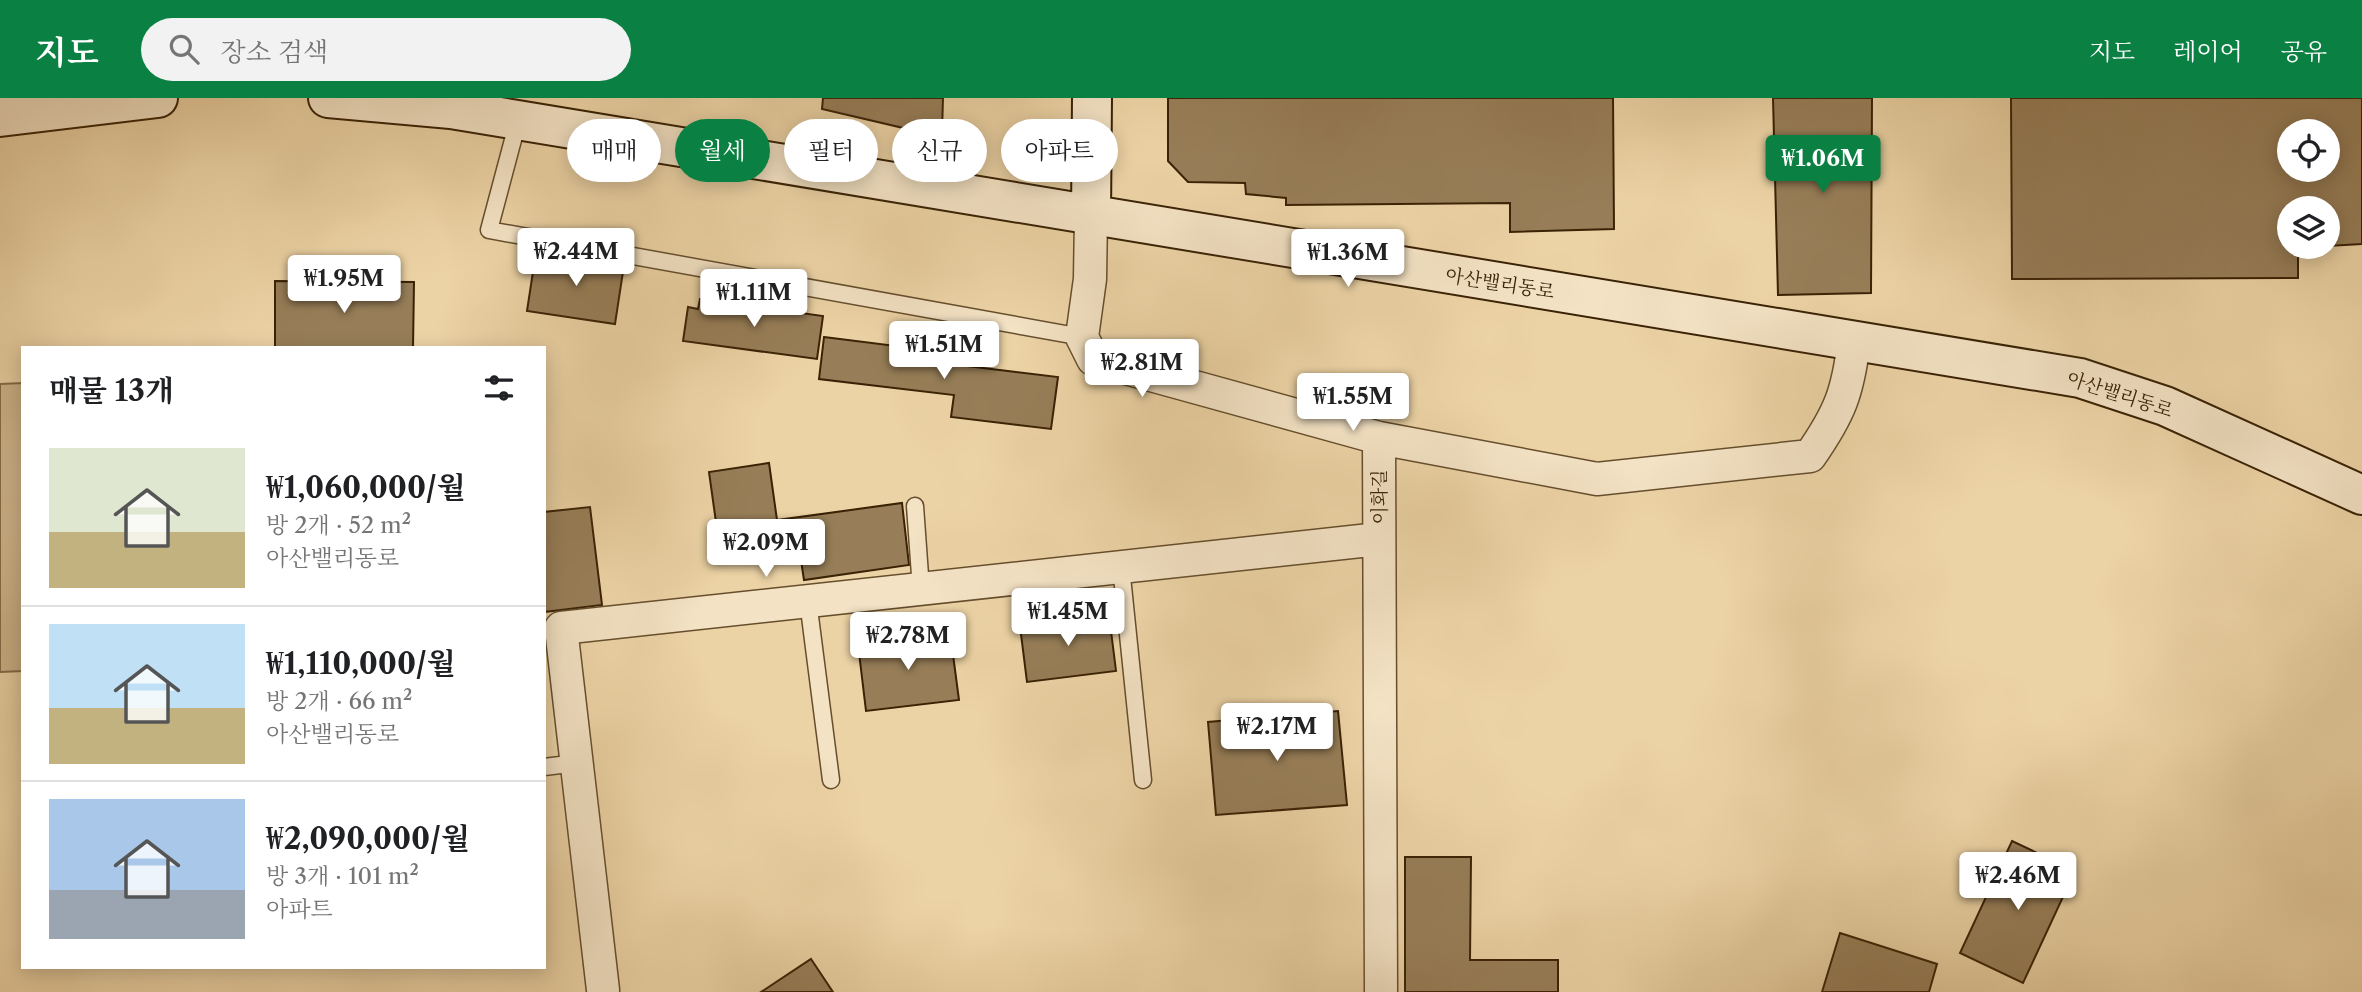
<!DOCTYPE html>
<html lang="ko">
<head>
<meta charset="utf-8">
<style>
  body { margin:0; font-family:"Libre Caslon Text","Noto Serif KR",serif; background:#f2f2f2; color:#202124; height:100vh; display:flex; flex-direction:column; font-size:26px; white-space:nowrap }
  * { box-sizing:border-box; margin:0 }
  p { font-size:23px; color:#757577 }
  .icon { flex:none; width:38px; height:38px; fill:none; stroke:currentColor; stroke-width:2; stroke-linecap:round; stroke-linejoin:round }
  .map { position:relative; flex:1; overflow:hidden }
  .drawer { position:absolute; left:21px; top:248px; width:525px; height:623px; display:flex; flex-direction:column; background:#fff; border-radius:0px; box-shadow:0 4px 18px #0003 }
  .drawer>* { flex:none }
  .hud { position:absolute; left:567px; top:21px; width:665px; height:63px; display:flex; gap:14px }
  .tools { position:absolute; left:2277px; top:21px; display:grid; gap:14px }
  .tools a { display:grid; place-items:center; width:63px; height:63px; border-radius:50%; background:#fff; box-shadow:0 4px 18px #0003; font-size:35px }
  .price { position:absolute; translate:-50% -60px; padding:0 16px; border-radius:7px; background:#fff; color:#222; font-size:23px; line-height:46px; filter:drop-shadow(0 2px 4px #0008) }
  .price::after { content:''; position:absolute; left:50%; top:42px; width:21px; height:16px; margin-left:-10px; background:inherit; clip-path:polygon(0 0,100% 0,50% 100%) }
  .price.active { background:#0b8043; color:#fff }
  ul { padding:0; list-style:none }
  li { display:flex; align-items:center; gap:21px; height:175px; padding:0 28px }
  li+li { border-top:2px solid #e0e0e0 }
  li span { display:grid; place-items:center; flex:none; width:196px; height:140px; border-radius:0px; color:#555 }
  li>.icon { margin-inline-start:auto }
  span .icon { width:84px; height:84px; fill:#fffc; stroke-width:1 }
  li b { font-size:30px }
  h2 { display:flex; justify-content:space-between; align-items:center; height:84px; padding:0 28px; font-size:30px }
  .tag { padding:0 24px; border-radius:32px; background:#fff; box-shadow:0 4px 18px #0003; font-size:24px; line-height:63px }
  .tag.active { background:#0b8043; color:#fff }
  header { display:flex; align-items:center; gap:42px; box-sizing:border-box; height:98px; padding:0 35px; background:#0b8043; color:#fff }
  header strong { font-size:33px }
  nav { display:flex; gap:38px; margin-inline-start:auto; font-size:24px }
  .search { width:490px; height:63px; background:#f2f2f2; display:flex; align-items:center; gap:18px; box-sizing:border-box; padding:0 24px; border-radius:38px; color:#757577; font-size:26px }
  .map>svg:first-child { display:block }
  .green { fill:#ceb58a; stroke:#846c48; stroke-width:2 }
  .building { fill:#977e58; stroke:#3a2205; stroke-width:2; fill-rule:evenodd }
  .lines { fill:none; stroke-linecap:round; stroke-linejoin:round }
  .lane-casing { stroke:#664e2d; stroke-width:19 }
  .street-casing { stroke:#664e2d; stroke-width:35 }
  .secondary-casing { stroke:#3a2205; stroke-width:42 }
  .lane { stroke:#f3e2c4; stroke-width:16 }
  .street { stroke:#f3e2c4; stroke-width:32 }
  .secondary { stroke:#f3e2c4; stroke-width:38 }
  .labels { text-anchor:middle; stroke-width:5; stroke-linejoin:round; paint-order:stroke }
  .street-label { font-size:19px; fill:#3a2205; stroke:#f3e2c4 }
</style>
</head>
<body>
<header>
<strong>지도</strong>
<div class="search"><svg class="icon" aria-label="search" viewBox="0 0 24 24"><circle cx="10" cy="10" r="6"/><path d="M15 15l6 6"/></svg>장소 검색</div>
<nav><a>지도</a><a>레이어</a><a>공유</a></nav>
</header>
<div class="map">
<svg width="2362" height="894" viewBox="0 0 2362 894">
  <rect width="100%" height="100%" fill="#ecd3a5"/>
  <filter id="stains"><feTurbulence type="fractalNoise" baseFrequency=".00286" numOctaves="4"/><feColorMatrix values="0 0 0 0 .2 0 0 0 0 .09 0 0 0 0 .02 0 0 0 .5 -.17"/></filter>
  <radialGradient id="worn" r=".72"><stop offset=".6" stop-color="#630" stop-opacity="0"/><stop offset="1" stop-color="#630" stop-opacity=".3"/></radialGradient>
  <path class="green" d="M23 285V573L0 574V286Z"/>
  <path class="building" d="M823 0H943L942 34 906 35 903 30 822 11Z
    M1168 0H1613L1614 131 1510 134V105L1286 107V100L1246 96 1245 85 1188 84 1168 63Z
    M1773 0H1872L1871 195 1778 197Z
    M2011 0H2362V146L2328 148V110H2289V149H2298V180L2012 181ZM2289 33H2328V72H2289Z
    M536 154 624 167 615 226 527 213Z
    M275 183 414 184 413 250H275Z
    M700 201 823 218 817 261 683 243 688 209 698 211Z
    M824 239 952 255 951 266 1058 279 1051 331 951 319 954 297 819 281Z
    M769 365 777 422 902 405 909 467 804 482 799 449 721 460 709 374Z
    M590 409 602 507 544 514V414Z
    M1109 517 1116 573 1027 584 1020 528Z
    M950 534 959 602 866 613 858 546Z
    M1338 613 1347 707 1216 717 1208 624Z
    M2012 743 2075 773 2023 885 1960 855Z
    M1405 759H1471L1470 862H1558V894H1405Z
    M1840 835 1937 866 1929 894H1822Z
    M811 861 833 894H761Z"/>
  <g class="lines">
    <defs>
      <path id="lane" d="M518 23 489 132 1082 239
        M915 408 921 491
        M1121 469 1143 682
        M808 503 831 682
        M544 669 577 665"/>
      <path id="street" d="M1091 118 1090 181 1082 239 1093 261 1379 340
        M603 892 561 530 1379 441
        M1381 894 1379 340 1597 381 1810 358C1840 315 1848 294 1854 243"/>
      <path id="secondary" d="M328 0 451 11 2080 280 2165 308 2362 397
        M0 19 158 0
        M1091 118 1092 0"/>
    </defs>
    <use href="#lane" class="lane-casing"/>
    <use href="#street" class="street-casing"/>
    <use href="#secondary" class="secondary-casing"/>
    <use href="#lane" class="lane"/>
    <use href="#street" class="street"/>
    <use href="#secondary" class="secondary"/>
  </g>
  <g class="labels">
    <g class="street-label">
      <text transform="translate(1500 185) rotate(9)" y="7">아산밸리동로</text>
      <text transform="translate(2120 296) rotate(18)" y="7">아산밸리동로</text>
      <text transform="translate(1379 399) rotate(-90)" y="7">이화길</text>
    </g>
  </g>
  <rect width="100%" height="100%" filter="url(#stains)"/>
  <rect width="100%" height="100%" fill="url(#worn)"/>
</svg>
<div class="tools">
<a><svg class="icon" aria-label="locate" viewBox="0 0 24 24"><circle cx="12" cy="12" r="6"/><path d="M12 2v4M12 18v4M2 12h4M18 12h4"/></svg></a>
<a><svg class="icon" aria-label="layers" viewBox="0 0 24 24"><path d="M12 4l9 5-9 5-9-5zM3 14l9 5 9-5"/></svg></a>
</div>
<b class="price active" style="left:1823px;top:97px">₩1.06M</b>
<b class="price" style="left:576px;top:190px">₩2.44M</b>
<b class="price" style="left:1348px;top:191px">₩1.36M</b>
<b class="price" style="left:344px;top:217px">₩1.95M</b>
<b class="price" style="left:754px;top:231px">₩1.11M</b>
<b class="price" style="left:944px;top:283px">₩1.51M</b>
<b class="price" style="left:1142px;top:301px">₩2.81M</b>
<b class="price" style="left:1353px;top:335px">₩1.55M</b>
<b class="price" style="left:766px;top:481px">₩2.09M</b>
<b class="price" style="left:1068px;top:550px">₩1.45M</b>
<b class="price" style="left:908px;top:574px">₩2.78M</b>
<b class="price" style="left:1277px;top:665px">₩2.17M</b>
<b class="price" style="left:2018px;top:814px">₩2.46M</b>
<div class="hud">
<a class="tag">매매</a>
<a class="tag active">월세</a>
<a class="tag">필터</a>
<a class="tag">신규</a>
<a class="tag">아파트</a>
</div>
<section class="drawer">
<h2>매물 13개<svg class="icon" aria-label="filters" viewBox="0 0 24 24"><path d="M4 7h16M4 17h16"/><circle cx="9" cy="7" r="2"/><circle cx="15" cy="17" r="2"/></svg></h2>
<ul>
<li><span style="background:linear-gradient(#dfe7d0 60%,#c2b280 0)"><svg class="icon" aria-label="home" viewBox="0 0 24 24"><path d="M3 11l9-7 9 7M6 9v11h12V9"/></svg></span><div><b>₩1,060,000/월</b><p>방 2개 · 52 m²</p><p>아산밸리동로</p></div></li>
<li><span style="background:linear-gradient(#bfe0f5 60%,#c2b280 0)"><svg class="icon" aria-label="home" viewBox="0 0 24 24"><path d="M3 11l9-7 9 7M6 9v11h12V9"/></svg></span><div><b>₩1,110,000/월</b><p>방 2개 · 66 m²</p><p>아산밸리동로</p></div></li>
<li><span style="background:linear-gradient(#a9c7e8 65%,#9aa5b1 0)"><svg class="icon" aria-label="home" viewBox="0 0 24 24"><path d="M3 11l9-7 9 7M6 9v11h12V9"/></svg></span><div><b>₩2,090,000/월</b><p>방 3개 · 101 m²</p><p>아파트</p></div></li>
</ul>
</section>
</div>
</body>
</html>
